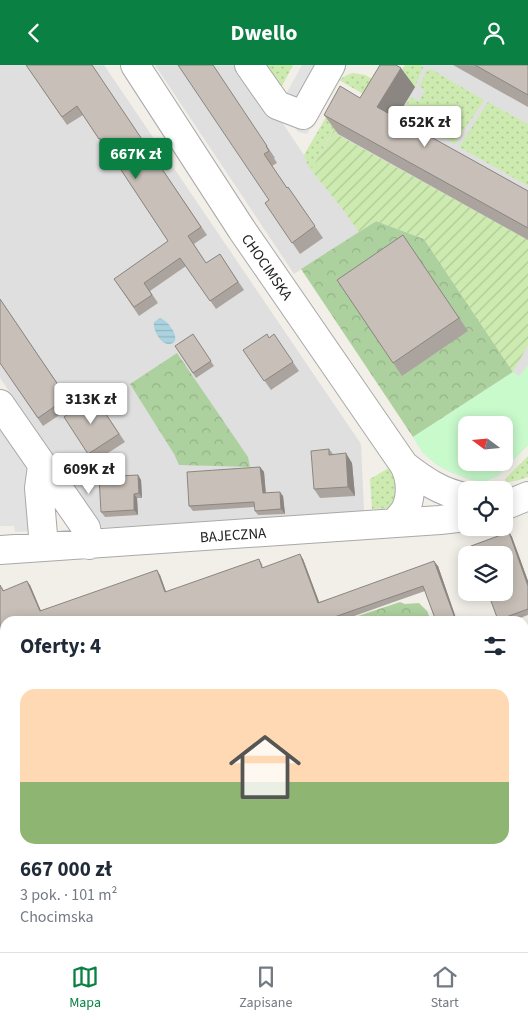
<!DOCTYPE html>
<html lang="pl">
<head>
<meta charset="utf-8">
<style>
  body { margin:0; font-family:"Source Sans 3",sans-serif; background:#f2f2f3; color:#1f2937; height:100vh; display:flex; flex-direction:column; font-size:19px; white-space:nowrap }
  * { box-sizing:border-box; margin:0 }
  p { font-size:16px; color:#747a83 }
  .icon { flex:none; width:28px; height:28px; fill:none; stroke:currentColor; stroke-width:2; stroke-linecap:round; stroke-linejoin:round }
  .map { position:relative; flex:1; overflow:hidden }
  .drawer { position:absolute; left:0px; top:551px; width:529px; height:336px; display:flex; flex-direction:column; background:#fff; border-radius:15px 15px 0 0; box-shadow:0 2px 12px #0003 }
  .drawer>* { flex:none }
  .needle { width:32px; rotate:286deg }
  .controls { position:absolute; left:458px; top:351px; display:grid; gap:10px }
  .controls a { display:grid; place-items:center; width:55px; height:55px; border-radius:10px; background:#fff; box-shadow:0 2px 12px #0003; font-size:25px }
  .price { position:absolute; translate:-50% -42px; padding:0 11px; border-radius:5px; background:#fff; color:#222; font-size:16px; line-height:32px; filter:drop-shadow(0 1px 2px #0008) }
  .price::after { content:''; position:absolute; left:50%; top:30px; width:15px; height:11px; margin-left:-8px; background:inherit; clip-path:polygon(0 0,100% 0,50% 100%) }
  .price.selected { background:#0b8043; color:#fff }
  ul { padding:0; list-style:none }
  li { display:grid; align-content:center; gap:10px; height:265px; padding:0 20px }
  li span { display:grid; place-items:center; height:155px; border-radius:15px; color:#555 }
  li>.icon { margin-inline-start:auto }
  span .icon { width:90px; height:90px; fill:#fffc; stroke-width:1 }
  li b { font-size:21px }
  h2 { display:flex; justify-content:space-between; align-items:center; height:60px; padding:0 20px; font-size:21px }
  header { display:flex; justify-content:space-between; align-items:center; height:65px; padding:0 20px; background:#0b8043; color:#fff; font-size:22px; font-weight:700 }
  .dock { display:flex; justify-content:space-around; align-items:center; height:70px; border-top:1px solid #e0e1e3; background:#fff; font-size:14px; color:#747a83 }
  .dock a { display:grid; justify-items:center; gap:2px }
  .dock .selected { color:#0b8043 }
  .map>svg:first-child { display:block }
  .residential { fill:#e0dfdf; fill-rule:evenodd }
  .grass { fill:url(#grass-dots) }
  .forest { fill:url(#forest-crowns) }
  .park { fill:#c8facc; fill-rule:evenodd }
  .garden { fill:url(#garden-furrows) }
  .parking { fill:#e2e2e2 }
  .water { fill:url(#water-rules) }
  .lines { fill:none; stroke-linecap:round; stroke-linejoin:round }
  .minor-casing { stroke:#a9a9a9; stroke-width:30 }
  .minor { stroke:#fff; stroke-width:28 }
  .wall { fill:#aba49e }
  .shaded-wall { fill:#8b8681 }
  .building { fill:#c7bfb8; stroke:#8b8681 }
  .labels { text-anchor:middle; stroke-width:4.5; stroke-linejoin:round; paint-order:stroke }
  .street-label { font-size:15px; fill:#222; stroke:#fff }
</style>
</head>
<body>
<header><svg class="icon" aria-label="back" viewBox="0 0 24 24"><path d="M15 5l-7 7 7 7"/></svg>Dwello<svg class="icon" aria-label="person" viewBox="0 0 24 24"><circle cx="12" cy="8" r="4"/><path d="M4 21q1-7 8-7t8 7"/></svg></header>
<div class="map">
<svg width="528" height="887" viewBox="0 0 528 887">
  <defs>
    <pattern id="grass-dots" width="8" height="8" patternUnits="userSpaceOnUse" patternTransform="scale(1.25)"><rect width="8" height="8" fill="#cdebb0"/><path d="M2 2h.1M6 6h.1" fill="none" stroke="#b0c997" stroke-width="1.8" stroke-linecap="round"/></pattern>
    <pattern id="forest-crowns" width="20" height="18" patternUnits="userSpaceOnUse" patternTransform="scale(1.25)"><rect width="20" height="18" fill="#add19e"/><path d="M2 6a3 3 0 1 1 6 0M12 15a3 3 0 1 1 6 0" fill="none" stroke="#95b388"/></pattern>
    <pattern id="garden-furrows" width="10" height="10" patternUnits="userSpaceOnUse" patternTransform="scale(1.25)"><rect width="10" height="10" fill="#cdebb0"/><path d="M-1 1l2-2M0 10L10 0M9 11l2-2" fill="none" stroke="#b0c997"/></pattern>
    <pattern id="water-rules" width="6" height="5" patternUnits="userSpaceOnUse" patternTransform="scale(1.25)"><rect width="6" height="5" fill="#aad3df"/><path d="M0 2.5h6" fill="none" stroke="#92b5bf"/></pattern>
  </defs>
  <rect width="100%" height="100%" fill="#f2efe9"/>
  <path class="residential" d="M0 0H104L361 379 364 446 102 463 0 313Z
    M155 0H244L304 90 339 30 379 45 405 0H528V380L498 411 483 417 468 414 448 406 436 399 423 388 413 372 513 307 376 156 294 209ZM466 360H504V398H466Z"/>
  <path class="grass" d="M254 0H293L277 31Z
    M405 0H421L423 3 415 22 398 12Z
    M431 4 484 35 455 79 403 51V46L410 32 419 36 425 25 419 21 427 6Z
    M353 8 365 10 386 21 377 37 339 15 347 10Z
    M339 30V67L333 65 311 105 309 103 304 90Z
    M488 37 528 59V121L459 82Z
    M528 391V412L516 416 506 417 505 414Z
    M392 401 400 417 393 443 372 444 370 414Z"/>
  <path class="forest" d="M376 156 424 174 513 307 413 372 301 204Z
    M177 288 248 392 250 402 179 400 174 389 130 319Z
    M400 537 405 539 419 538 427 546 431 556H343Z
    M528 596V887H0V762L5 761V882H524V597Z
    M0 597 5 599V631L0 634Z"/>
  <path class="park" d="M528 300V380L498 411 483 417 468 414 448 406 436 399 423 388 413 372 513 307 519 311ZM466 360H504V398H466Z"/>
  <path class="garden" d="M334 65 339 67 338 70 528 175V280L513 307 424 174 376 156 359 167 341 142 311 105Z"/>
  <path class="parking" d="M302 0H347L326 38 307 69 298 67 280 40Z
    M0 362 26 401 30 466 15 467 14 461H0Z"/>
  <path class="water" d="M160 253C168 256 177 268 175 276 165 287 152 266 154 257Z"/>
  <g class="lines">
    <defs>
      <path id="minor" d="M135 0 242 165 404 400C411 413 412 432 405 445 402 450 398 454 394 458
        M249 0 277 40 303 50 331 0
        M0 339 86 463 89 480
        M404 400C423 415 442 428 466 432
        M42 401 39 423 44 482
        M504 441 528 431
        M0 485 440 455 466 452"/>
    </defs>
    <use href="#minor" class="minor-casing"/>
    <use href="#minor" class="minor"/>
  </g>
  <path class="wall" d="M26 0H92L207 170 194 179 206 198 220 189 244 225 216 244 186 201 150 226 158 238 139 251 114 214 168 176 105 81 104 82 83 50 67 60Z
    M213 0 275 93H274L277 98 272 101 287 123 288 122 323 173 300 189 265 138 269 135Z
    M453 0H528V42Z
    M415 22 396 53 528 126V175L338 69 324 50 360 33Z
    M403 170 468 266 402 311 337 215Z
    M0 234 73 341 43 361 0 298Z
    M193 269 214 301 196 313 175 281Z
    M274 269 299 306 271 325 243 285 269 273Z
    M94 331 125 377 94 397 88 389Z
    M329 384 333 389 352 398 355 431 320 433 314 424Z
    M260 402 264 407 266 428 283 431 285 449 258 450 255 446V442L193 446 189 441Z
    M138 410 141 415 142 433H137L138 450 105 452 101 447Z
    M509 467 512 472 528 516V550L512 556H498V555Z
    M259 494 262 499 263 503 303 494 319 537 438 501 457 556H436L425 526 340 556H5V585H4L1 580 2 522 4 526 30 520 41 546 160 510 166 527Z
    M5 649V744L1 745 0 744V651Z"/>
  <path class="shaded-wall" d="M401 3 415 22 391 62 377 42Z
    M346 388 352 398 355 431 348 422Z
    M260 402 264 407 266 433 263 428Z
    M138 410 141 415 142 433 139 428Z
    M280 427 283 431 285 449 281 444Z
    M134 429 137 433 138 450 134 445Z
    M509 467 512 472 528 516V521Z
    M300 489 303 494 321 542 318 538Z
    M434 496 438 501 457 556H456Z
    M157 505 160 510 168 532 165 527Z
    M27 516 30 520 43 551 40 546Z"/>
  <path class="building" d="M26 0H92L201 162 188 171 206 198 220 189 238 217 210 236 180 193 144 218 152 230 134 242 114 214 168 176 100 73 99 74 77 41 62 52Z
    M178 0H213L267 81H266L269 86 264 89 287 123 288 122 315 161 292 178 265 138 269 135Z
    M380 0H396L401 3 377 42 528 126V163L324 50 340 21 360 33Z
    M475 0H528V30Z
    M403 170 459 253 393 298 337 215Z
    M0 234 67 333 38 353 0 298Z
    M193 269 211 296 193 308 175 281Z
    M267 269 269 273 274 269 293 297 264 316 243 285Z
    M94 331 119 369 88 389 64 352Z
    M329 384V390L346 388 348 422 314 424 311 386Z
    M260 402 263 428 280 427 281 444 255 446 254 437 189 441 187 407Z
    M138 410 139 428 134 429V445L101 447 99 412Z
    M509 467 528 521V544L498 555 488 528H504V490H474L471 481Z
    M300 489 318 538 434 496 456 556H436L423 521 323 556H5V579L1 580 0 579V520L3 526 27 516 40 546 157 505 165 527 259 494 262 503Z
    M5 649V737L0 740V651Z"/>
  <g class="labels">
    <g class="street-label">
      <text transform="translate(267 202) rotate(55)" y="5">CHOCIMSKA</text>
      <text transform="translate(233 470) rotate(-4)" y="5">BAJECZNA</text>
    </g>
  </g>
</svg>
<div class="controls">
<a><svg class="needle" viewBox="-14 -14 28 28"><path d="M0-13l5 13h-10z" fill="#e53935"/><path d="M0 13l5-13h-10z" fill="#747a83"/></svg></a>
<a><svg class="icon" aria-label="locate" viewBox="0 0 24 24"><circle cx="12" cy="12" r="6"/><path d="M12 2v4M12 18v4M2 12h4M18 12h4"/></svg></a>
<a><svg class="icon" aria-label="layers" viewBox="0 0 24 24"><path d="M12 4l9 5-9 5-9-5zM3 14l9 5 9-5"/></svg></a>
</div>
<b class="price" style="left:425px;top:83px">652K zł</b>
<b class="price selected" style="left:136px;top:115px">667K zł</b>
<b class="price" style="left:91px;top:360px">313K zł</b>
<b class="price" style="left:89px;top:430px">609K zł</b>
<section class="drawer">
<h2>Oferty: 4<svg class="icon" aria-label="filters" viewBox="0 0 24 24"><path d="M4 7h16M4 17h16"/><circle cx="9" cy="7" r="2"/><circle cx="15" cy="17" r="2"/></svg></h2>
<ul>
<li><span style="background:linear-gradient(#ffd9b3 60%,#8fb573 0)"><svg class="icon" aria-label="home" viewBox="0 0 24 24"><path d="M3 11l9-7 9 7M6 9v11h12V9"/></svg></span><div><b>667 000 zł</b><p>3 pok. · 101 m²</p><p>Chocimska</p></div></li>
</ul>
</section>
</div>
<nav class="dock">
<a class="selected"><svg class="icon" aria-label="map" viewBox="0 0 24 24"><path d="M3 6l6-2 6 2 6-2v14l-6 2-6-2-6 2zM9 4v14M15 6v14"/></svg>Mapa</a>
<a><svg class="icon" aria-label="saved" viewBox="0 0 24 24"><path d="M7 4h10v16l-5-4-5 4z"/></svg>Zapisane</a>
<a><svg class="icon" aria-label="home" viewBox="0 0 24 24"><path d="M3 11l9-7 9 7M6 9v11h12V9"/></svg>Start</a>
</nav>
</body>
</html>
